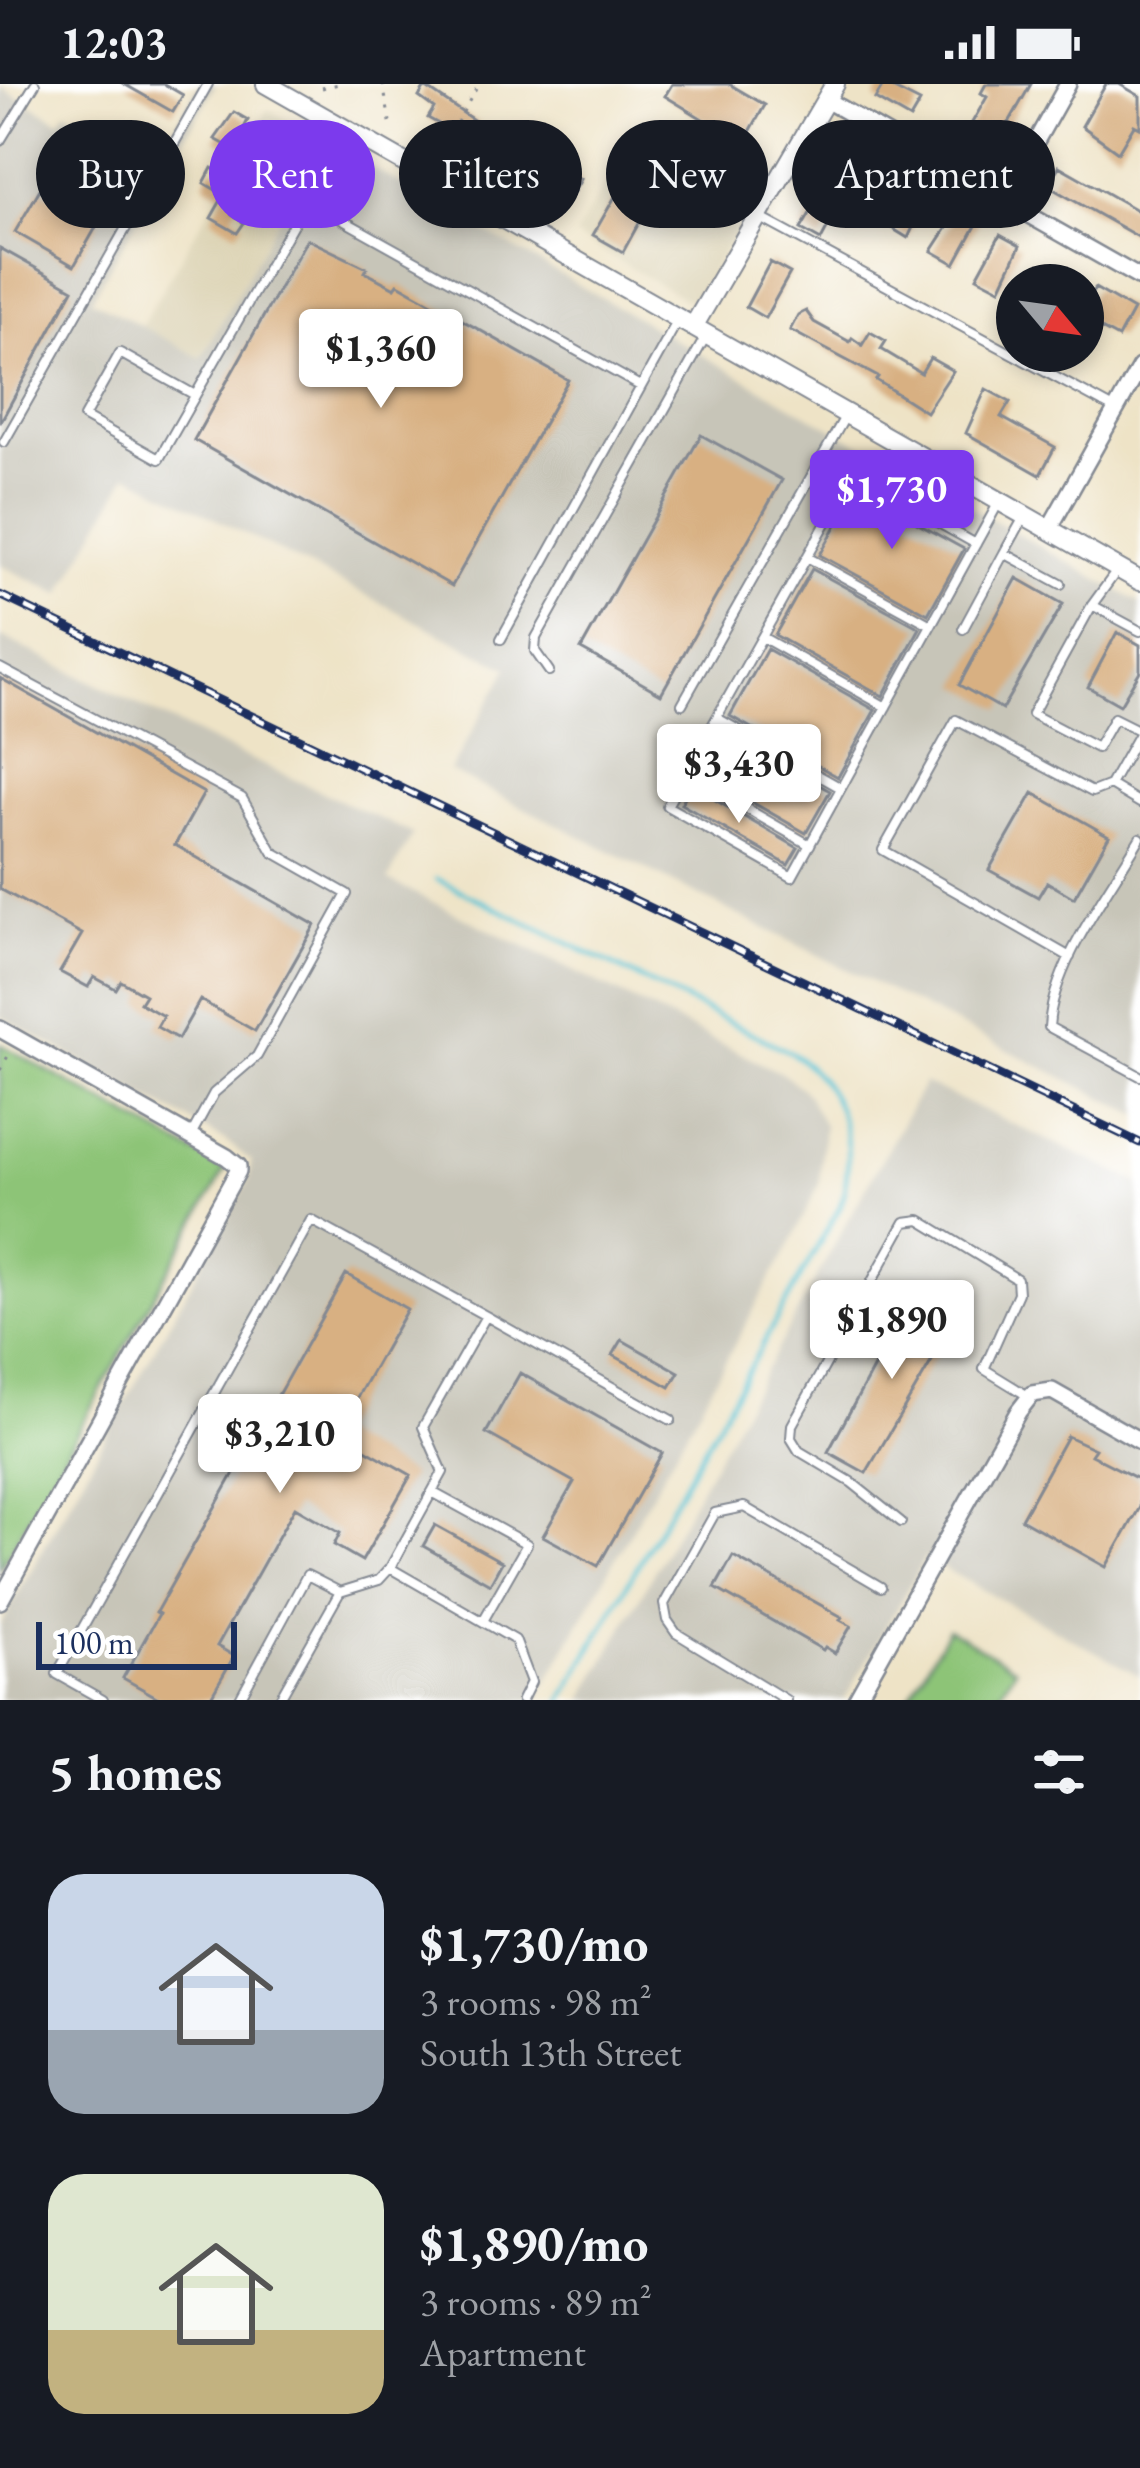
<!DOCTYPE html>
<html lang="en">
<head>
<meta charset="utf-8">
<style>
  body { margin:0; font-family:"EB Garamond",serif; background:#242831; color:#f1f3f6; height:100vh; display:flex; flex-direction:column; font-size:45px; white-space:nowrap }
  * { box-sizing:border-box; margin:0 }
  p { font-size:39px; color:#9ea1a6 }
  .icon { flex:none; width:66px; height:66px; fill:none; stroke:currentColor; stroke-width:2; stroke-linecap:round; stroke-linejoin:round }
  .map { position:relative; height:1616px; overflow:hidden }
  .drawer { display:flex; flex-direction:column; background:#171b24; flex:1 }
  .drawer>* { flex:none }
  .banner { position:absolute; left:36px; top:36px; width:1068px; height:108px; display:flex; gap:24px }
  .needle { width:78px; rotate:119deg }
  .tools { position:absolute; left:996px; top:180px; display:grid; gap:24px }
  .tools a { display:grid; place-items:center; width:108px; height:108px; border-radius:50%; background:#171b24; box-shadow:0 6px 18px #0003; font-size:60px }
  .scale { position:absolute; left:36px; bottom:30px; width:201px; box-sizing:border-box; padding-left:12px; border:6px solid #1b2f5e; border-top:0; font-size:33px; line-height:42px; white-space:nowrap; color:#1b2f5e; -webkit-text-stroke:9px #fff; paint-order:stroke }
  .price { position:absolute; translate:-50% -102px; padding:0 27px; border-radius:12px; background:#fff; color:#222; font-size:39px; line-height:78px; filter:drop-shadow(0 3px 6px #0008) }
  .price::after { content:''; position:absolute; left:50%; top:72px; width:36px; height:27px; margin-left:-18px; background:inherit; clip-path:polygon(0 0,100% 0,50% 100%) }
  .price.on { background:#7c3aed; color:#fff }
  ul { padding:0; list-style:none }
  li { display:flex; align-items:center; gap:36px; height:300px; padding:0 48px }
  li span { display:grid; place-items:center; flex:none; width:336px; height:240px; border-radius:36px; color:#555 }
  li>.icon { margin-inline-start:auto }
  span .icon { width:144px; height:144px; fill:#fffc; stroke-width:1 }
  li b { font-size:51px }
  h2 { display:flex; justify-content:space-between; align-items:center; height:144px; padding:0 48px; font-size:51px }
  .pill { padding:0 42px; border-radius:54px; background:#171b24; box-shadow:0 6px 18px #0003; font-size:42px; line-height:108px }
  .pill.on { background:#7c3aed; color:#fff }
  .status { display:flex; justify-content:space-between; align-items:center; height:84px; padding:0 60px; background:#171b24; direction:ltr }
  .status svg { height:33px; fill:currentColor }
  .map>svg:first-child { display:block }
  .built { fill:#ddd4b6 }
  .industrial { fill:#c7c5b8 }
  .green { fill:#8dc477; stroke:#547a6a; stroke-width:3 }
  .lines { fill:none; stroke-linecap:round; stroke-linejoin:round }
  .stream { stroke:#59c3d3; stroke-width:4.5 }
  .building { fill:#d8b082 }
  .service-casing { stroke:#848992; stroke-width:12 }
  .minor-casing { stroke:#848992; stroke-width:20 }
  .tertiary-casing { stroke:#848992; stroke-width:22 }
  .path { stroke:#848992; stroke-width:3; stroke-dasharray:3 9; stroke-linecap:butt }
  .service { stroke:#fff; stroke-width:8 }
  .minor { stroke:#fff; stroke-width:15 }
  .tertiary { stroke:#fff; stroke-width:18 }
  .rail-casing { stroke:#1b2f5e; stroke-width:9 }
  .rail { stroke:#fff; stroke-width:4.5; stroke-dasharray:14; stroke-linecap:butt }
</style>
</head>
<body>
<div class="status"><b>12:03</b><svg viewBox="0 0 49 12"><path d="M0 12V9h3v3zM5 12V6h3v6zM10 12V3h3v9zM15 12V0h3v12zM26 1h20v11H26zM47 4h2v5h-2z"/></svg></div>
<div class="map">
<svg width="1140" height="1616" viewBox="0 0 1140 1616">
  <rect width="100%" height="100%" fill="#fff"/>
  <filter id="ink" filterUnits="userSpaceOnUse"><feTurbulence type="fractalNoise" baseFrequency=".00833" numOctaves="2"/><feDisplacementMap in="SourceGraphic" scale="24" xChannelSelector="R" yChannelSelector="G"/><feConvolveMatrix kernelMatrix="1 2 1 2 8 2 1 2 1" color-interpolation-filters="sRGB"/></filter>
  <filter id="wash" filterUnits="userSpaceOnUse"><feTurbulence type="fractalNoise" baseFrequency=".004" numOctaves="4" result="noise"/><feDisplacementMap in="SourceGraphic" scale="48" xChannelSelector="R" yChannelSelector="G"/><feGaussianBlur stdDeviation="2.7" result="paint"/><feColorMatrix in="noise" values="0 0 0 0 0 0 0 0 0 0 0 0 0 0 0 0 0 1.4 0 .05"/><feComposite in="paint" operator="in"/></filter>
  <g filter="url(#wash)">
    <rect width="100%" height="100%" fill="#eee3c6"/>
    <path class="built" d="M268 25 323 56 200 274 141 242Z
      M617 79 737 147 695 216 684 215 575 152Z"/>
    <path class="industrial" d="M199 0H216L91 215 201 274 323 56 1140 519V1032L450 687 508 584 128 390 61 510 0 481V3L60 37 66 27 154 77Z
      M0 552 217 660 413 750 388 796 787 992 806 1009 824 1041 819 1100 792 1157 537 1616H0V1542L249 1096 251 1077 226 1057 0 932Z
      M924 999 1140 1099V1592L925 1474 844 1616H583Z"/>
    <path class="green" d="M0 960 225 1086 0 1485Z
      M948 1545 1015 1584 996 1616H907Z"/>
    <g class="lines">
      <path class="stream" d="M437 795 790 968C845 1004 858 1062 840 1123L562 1616"/>
    </g>
    <g id="blocks">
      <path class="building" d="M124 0H164L183 11 173 28Z
        M672 0H729L765 21 717 106 681 86 706 37 665 12Z
        M884 0 920 18 910 35 875 15Z
        M986 0H1031L991 70 963 54 987 13 981 9Z
        M1106 0H1119L1140 12V44L1134 41 1118 68 1082 42Z
        M425 3 485 44 581 95 570 115 477 66 476 61 428 34 434 24 419 13Z
        M234 28 248 36 243 46 263 58 272 42 289 51 263 98 254 93 232 131 244 139 237 149 211 134 224 111 204 99 212 84 236 97 249 74 215 55Z
        M853 55 888 76 872 104 854 94 821 156 801 145Z
        M1059 82 1140 128V154L1048 102Z
        M624 97 653 113 623 168 593 151Z
        M909 98 928 110 908 154 885 140Z
        M40 105 99 138 74 182 15 148Z
        M958 127 978 138 955 180 932 167Z
        M1000 151 1020 162 1000 205 977 193Z
        M307 155 367 184 365 188 395 204 398 200 568 296 452 502 194 356Z
        M0 164 73 205 0 339Z
        M770 178 790 189 765 234 746 223Z
        M1095 204 1133 226 1118 254 1083 235V225Z
        M806 227 814 238 850 258 852 254 862 261 870 248 886 257 881 265 921 289 930 274 953 287 926 328 876 296 878 293 790 246 798 231Z
        M986 305 1010 318 1001 333 1055 363 1040 391 966 349Z
        M701 351 782 396 661 610 581 565Z
        M856 406 964 465 928 530 820 471Z
        M812 485 920 544 883 612 775 551Z
        M1017 494 1063 520 1002 625 959 601Z
        M1117 548 1140 561V587L1120 621 1088 603Z
        M767 565 875 626 838 693 730 632Z
        M0 594 204 709 175 761 315 841 255 947 200 916 178 955 157 943 163 932 140 919 145 911 121 897 116 905 94 893 88 903 60 888 82 850 0 805Z
        M722 646 830 707 806 749 699 688Z
        M691 702 798 764 788 781 681 720Z
        M1033 709 1109 752 1074 814 1047 798 1038 813 989 786Z
        M346 1190 407 1225 337 1349 411 1391 362 1477 334 1461 340 1449 295 1423 217 1562 234 1572 209 1616H162L123 1594 159 1530 156 1528Z
        M914 1209 957 1234 866 1389 828 1368Z
        M622 1256 679 1288 670 1303 613 1271Z
        M520 1289 662 1369 598 1482 543 1452 574 1398 486 1349Z
        M1067 1352 1095 1365 1091 1371 1140 1396V1423L1106 1483 1021 1435Z
        M435 1441 502 1478 490 1500 423 1462Z
        M733 1472 842 1533 840 1536 851 1542 835 1569 825 1563 823 1566 715 1504Z"/>
    </g>
  </g>
  <g filter="url(#ink)">
    <use href="#blocks" fill-opacity="0" stroke="#848992" stroke-width="3"/>
    <g class="lines">
      <defs>
        <path id="service" d="M0 57 35 0
          M307 116 640 302
          M759 133 1116 326
          M195 311 120 269 84 333 159 375 346 47
          M4 358 208 0
          M1024 433 1004 469 1061 500
          M976 460 853 391 667 722 792 793C861 668 930 543 999 418
          M807 473 931 541
          M1116 488 1092 521 1140 547
          M1092 521 1032 630 1097 664 1114 634 1140 647
          M963 545 1004 469
          M762 553 886 623
          M501 555 678 236
          M0 584 242 714 273 768 347 810 257 972 214 1009 191 1051
          M549 587 535 567 536 554 706 252
          M682 620 846 331
          M717 634 841 704
          M686 690 810 761
          M1110 701 1140 719
          M1140 754C1109 807 1052 881 1049 943L1140 992
          M1070 873 883 766 956 636 1092 708 1110 701 1140 648
          M486 1232 671 1336
          M432 1408 527 1460 483 1537
          M901 1438 851 1398 799 1367 791 1354 792 1341 905 1138 920 1136 1017 1195 1018 1209 984 1285 1028 1312
          M390 1484 515 1556 531 1598 522 1616
          M103 1616 57 1590 311 1136 486 1232 423 1343 443 1388 390 1484 379 1496 340 1508 279 1616
          M239 1616 307 1491 340 1508
          M786 1616 676 1549 667 1536 664 1520 715 1429 744 1423 881 1503"/>
        <path id="minor" d="M826 16 1140 194
          M1003 116 1068 0
          M1049 445 1140 283
          M0 945 227 1073 238 1082V1087L0 1517
          M856 1616 1018 1328 1032 1310 1052 1307 1140 1357"/>
        <path id="tertiary" d="M266 0 1140 497
          M693 243 835 0"/>
      </defs>
      <use href="#service" class="service-casing"/>
      <use href="#minor" class="minor-casing"/>
      <use href="#tertiary" class="tertiary-casing"/>
      <path class="path" d="M383 0 391 43
        M322 4 339 0
        M439 70 476 5
        M0 986 11 967"/>
      <use href="#service" class="service"/>
      <use href="#minor" class="minor"/>
      <use href="#tertiary" class="tertiary"/>
      <defs>
        <path id="rail" d="M0 511 1140 1059"/>
      </defs>
      <use href="#rail" class="rail-casing"/>
      <use href="#rail" class="rail"/>
    </g>
  </g>
</svg>
<div class="tools">
<a><svg class="needle" viewBox="-14 -14 28 28"><path d="M0-13l5 13h-10z" fill="#e53935"/><path d="M0 13l5-13h-10z" fill="#9ea1a6"/></svg></a>
</div>
<div class="scale">100 m</div>
<b class="price" style="left:381px;top:327px">$1,360</b>
<b class="price on" style="left:892px;top:468px">$1,730</b>
<b class="price" style="left:739px;top:742px">$3,430</b>
<b class="price" style="left:892px;top:1298px">$1,890</b>
<b class="price" style="left:280px;top:1412px">$3,210</b>
<div class="banner">
<a class="pill">Buy</a>
<a class="pill on">Rent</a>
<a class="pill">Filters</a>
<a class="pill">New</a>
<a class="pill">Apartment</a>
</div>
</div>
<section class="drawer">
<h2>5 homes<svg class="icon" aria-label="filters" viewBox="0 0 24 24"><path d="M4 7h16M4 17h16"/><circle cx="9" cy="7" r="2"/><circle cx="15" cy="17" r="2"/></svg></h2>
<ul>
<li><span style="background:linear-gradient(#c9d6e8 65%,#9aa5b1 0)"><svg class="icon" aria-label="home" viewBox="0 0 24 24"><path d="M3 11l9-7 9 7M6 9v11h12V9"/></svg></span><div><b>$1,730/mo</b><p>3 rooms · 98 m²</p><p>South 13th Street</p></div></li>
<li><span style="background:linear-gradient(#dfe7d0 65%,#c2b280 0)"><svg class="icon" aria-label="home" viewBox="0 0 24 24"><path d="M3 11l9-7 9 7M6 9v11h12V9"/></svg></span><div><b>$1,890/mo</b><p>3 rooms · 89 m²</p><p>Apartment</p></div></li>
</ul>
</section>
</body>
</html>
